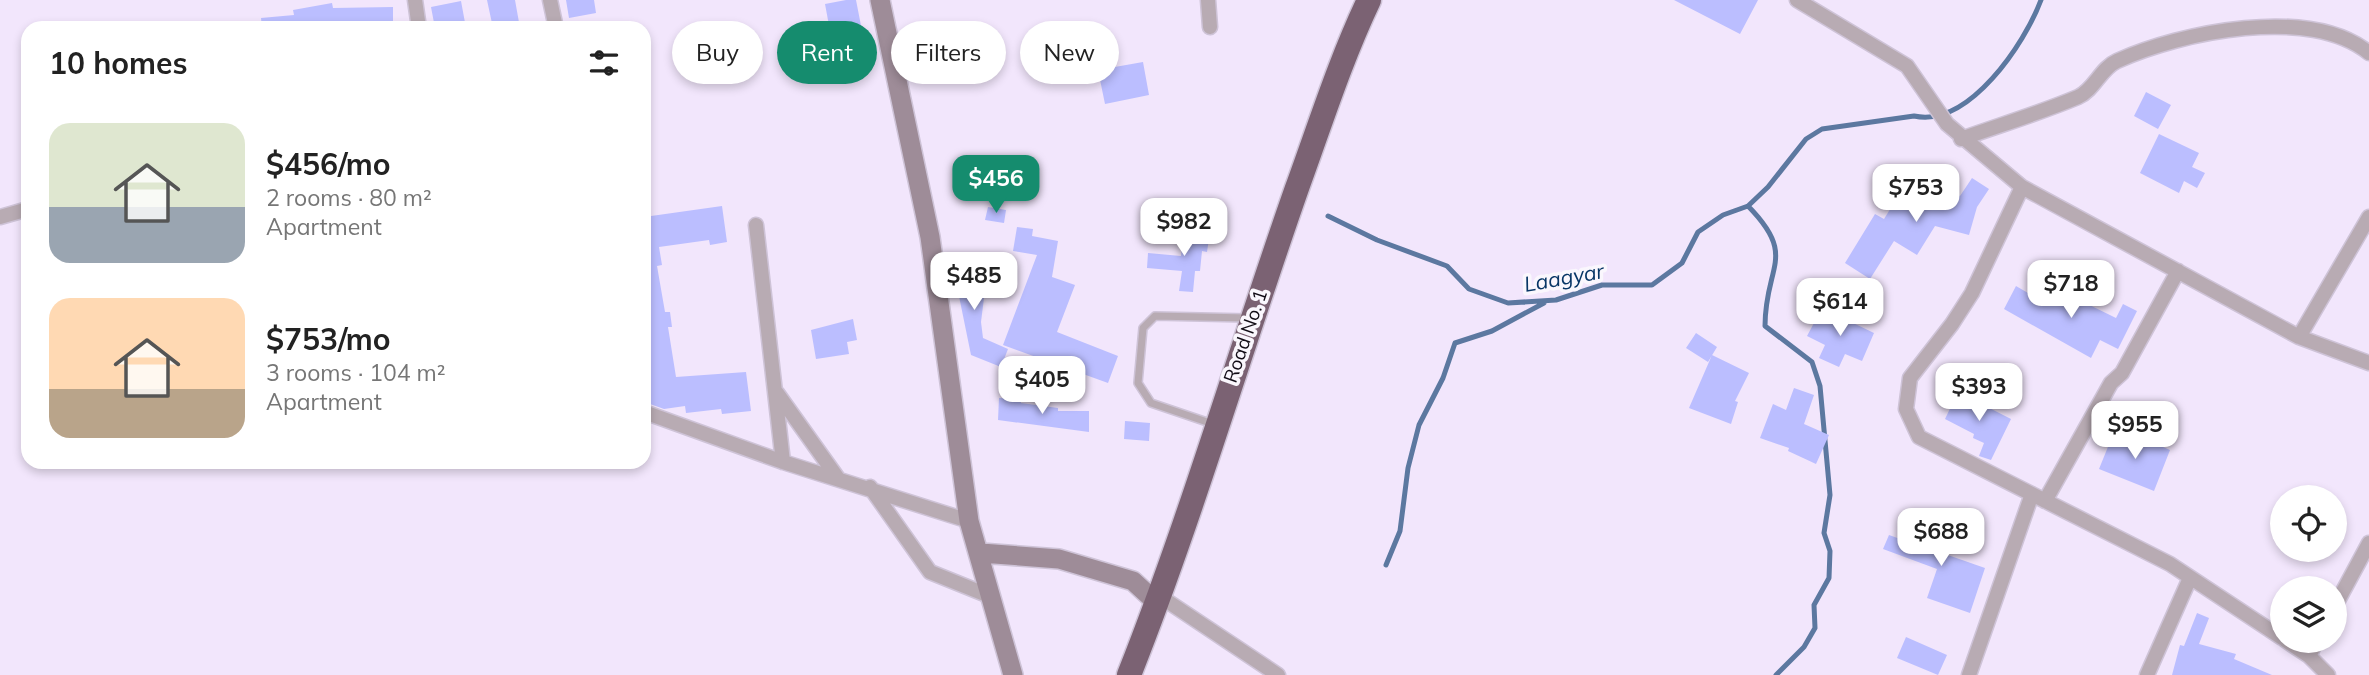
<!DOCTYPE html>
<html lang="en">
<head>
<meta charset="utf-8">
<style>
  body { margin:0; font-family:Mulish,sans-serif; background:#f2f2f2; color:#222; height:100vh; display:flex; flex-direction:column; font-size:26px; white-space:nowrap }
  * { box-sizing:border-box; margin:0 }
  p { font-size:23px; color:#767676 }
  .icon { flex:none; width:38px; height:38px; fill:none; stroke:currentColor; stroke-width:2; stroke-linecap:round; stroke-linejoin:round }
  .map { position:relative; flex:1; overflow:hidden }
  .drawer { position:absolute; left:21px; top:21px; width:630px; height:448px; display:flex; flex-direction:column; background:#fff; border-radius:21px; box-shadow:0 4px 10px #0003 }
  .drawer>* { flex:none }
  .guide { position:absolute; left:672px; top:21px; width:665px; height:63px; display:flex; gap:14px }
  .buttons { position:absolute; left:2270px; top:485px; display:grid; gap:14px }
  .buttons a { display:grid; place-items:center; width:77px; height:77px; border-radius:50%; background:#fff; box-shadow:0 4px 10px #0003; font-size:35px }
  .price { position:absolute; translate:-50% -60px; padding:0 16px; border-radius:14px; background:#fff; color:#222; font-size:23px; line-height:46px; filter:drop-shadow(0 2px 4px #0008) }
  .price::after { content:''; position:absolute; left:50%; top:42px; width:21px; height:16px; margin-left:-10px; background:inherit; clip-path:polygon(0 0,100% 0,50% 100%) }
  .price.current { background:#158c6e; color:#fff }
  ul { padding:0; list-style:none }
  li { display:flex; align-items:center; gap:21px; height:175px; padding:0 28px }
  li span { display:grid; place-items:center; flex:none; width:196px; height:140px; border-radius:21px; color:#555 }
  li>.icon { margin-inline-start:auto }
  span .icon { width:84px; height:84px; fill:#fffc; stroke-width:1 }
  li b { font-size:30px }
  h2 { display:flex; justify-content:space-between; align-items:center; height:84px; padding:0 28px; font-size:30px }
  .tag { padding:0 24px; border-radius:32px; background:#fff; box-shadow:0 4px 10px #0003; font-size:24px; line-height:63px }
  .tag.current { background:#158c6e; color:#fff }
  .map>svg:first-child { display:block }
  .lines { fill:none; stroke-linecap:round; stroke-linejoin:round }
  .stream { stroke:#5c78a0; stroke-width:5 }
  .building { fill:#bbbeff }
  .lane-casing { stroke:#cec3d7; stroke-width:10 }
  .street-casing { stroke:#cec3d7; stroke-width:17 }
  .secondary-casing { stroke:#cec3d7; stroke-width:22 }
  .highway-casing { stroke:#cec3d7; stroke-width:27 }
  .lane { stroke:#b8abb3; stroke-width:7 }
  .street { stroke:#b8abb3; stroke-width:14 }
  .secondary { stroke:#9e8c98; stroke-width:19 }
  .highway { stroke:#7b6273; stroke-width:24 }
  .labels { text-anchor:middle; stroke-width:7; stroke-linejoin:round; paint-order:stroke }
  .street-label { font-size:19px; fill:#110c15; stroke:#faf7fd }
  .water-label { font-size:21px; font-style:italic; fill:#083666; stroke:#faf7fd }
</style>
</head>
<body>
<div class="map">
<svg width="2369" height="675" viewBox="0 0 2369 675">
  <rect width="100%" height="100%" fill="#f2e6fc"/>
  <g class="lines">
    <path class="stream" d="M1748 206C1798 257 1765 265 1765 326L1812 362 1820 386 1830 495 1824 533 1830 551 1829 578 1814 605 1815 628 1804 647 1776 675
      M1328 216 1377 240 1447 266 1469 289 1508 303 1556 300 1602 285H1652L1682 263 1698 232 1723 215 1748 206 1768 187 1806 139 1822 129 1914 116C1969 128 2025 43 2041 0
      M1386 565 1400 531 1408 468 1419 425 1443 378 1455 343 1492 331 1544 303"/>
  </g>
  <path class="building" d="M487 0H515L520 28H493Z
    M566 0H594L596 13 569 18Z
    M846 0H856L864 41 833 47 825 4Z
    M1674 0H1758L1740 34Z
    M461 1 466 28H435L431 7Z
    M332 3 333 8 393 7V28H262L261 18 294 15 293 10Z
    M1143 62 1149 95 1105 104 1098 70Z
    M2146 92 2171 105 2158 129 2134 116Z
    M2159 134 2199 153 2192 167 2205 173 2197 188 2184 181 2179 193 2140 173Z
    M1972 178 1989 189 1977 207 1969 235 1935 226 1917 255 1894 241 1870 279 1845 263 1875 214 1884 219 1897 198 1916 210 1936 179 1960 196Z
    M722 206 727 242 710 245 709 240 659 247 662 265 657 266 665 312H670L672 327H668L676 377 746 372 751 411 722 414 721 409 686 413 685 406 664 409 650 404 644 367V217Z
    M988 207 1006 210 1004 223 985 220Z
    M1017 227 1033 229 1032 236 1058 241 1052 277 1075 285 1057 332 1118 356 1108 383 1003 345 1037 255 1013 251Z
    M1184 229 1210 232 1207 252 1202 251 1200 271H1195L1193 292 1179 291 1182 271 1147 268 1148 253 1181 256Z
    M950 252 970 254 979 298H984L981 322 983 338 1008 349 1001 367 971 355Z
    M2016 286 2028 293 2031 287 2056 301 2061 291 2116 318 2123 304 2137 311 2118 349 2100 340 2091 358 2004 309Z
    M1822 308 1874 333 1862 361 1845 354 1839 367 1819 358 1825 345 1807 336Z
    M853 319 857 340 847 342 849 354 816 359 811 330Z
    M1696 333 1717 347 1708 362 1686 348Z
    M1712 355 1749 373 1735 401 1738 402 1731 424 1689 408Z
    M1794 388 1814 395 1804 424 1829 435 1816 464 1788 451 1789 448 1760 438 1773 404 1786 410Z
    M1958 392 2011 419 1991 460 1979 456 1984 443 1973 438 1974 434 1945 419Z
    M999 398 1021 399V403L1058 408V411H1089V432L998 420Z
    M1125 421 1150 423 1149 441 1124 439Z
    M2114 432 2145 445 2147 440 2170 450 2154 491 2099 469Z
    M1932 523 1949 532 1940 548 1942 553 1985 568 1970 613 1927 598 1937 569 1883 549 1889 535 1903 540 1905 535 1922 541Z
    M2197 613 2209 618 2199 644 2236 654 2234 659 2272 675H2172L2180 645 2184 646Z
    M1906 637 1947 655 1938 675 1897 658Z"/>
  <g class="lines">
    <defs>
      <path id="lane" d="M1213 424 1151 403 1138 383 1143 328 1155 316 1247 318"/>
      <path id="street" d="M415 0 419 28
        M550 0 556 28
        M1208 0 1210 27
        M1797 0 1907 66 1947 124 2022 187 2299 337 2369 363
        M1961 139C2000 125 2040 113 2078 97 2094 90 2101 68 2117 61 2181 32 2310 5 2369 53
        M2022 187 1972 293 1952 324 1910 378 1906 409 1919 437 2170 564 2282 638
        M0 217 28 209
        M756 225 783 462
        M2299 337 2369 217
        M777 393 837 477
        M644 412 783 462 969 521
        M870 487 930 572 992 597
        M2045 501 2111 383 2122 373 2178 271
        M1158 595 1278 675
        M2334 608 2369 543
        M2285 640 2309 656 2328 675
        M2309 656 2317 640
        M1969 675 2032 494
        M2147 675 2190 578"/>
      <path id="secondary" d="M880 0 930 237 969 521 1013 675
        M981 553 1059 559 1133 581 1157 603"/>
      <path id="highway" d="M1129 675C1192 516 1240 350 1297 188 1320 125 1340 61 1369 0"/>
    </defs>
    <use href="#lane" class="lane-casing"/>
    <use href="#street" class="street-casing"/>
    <use href="#secondary" class="secondary-casing"/>
    <use href="#highway" class="highway-casing"/>
    <use href="#lane" class="lane"/>
    <use href="#street" class="street"/>
    <use href="#secondary" class="secondary"/>
    <use href="#highway" class="highway"/>
  </g>
  <g class="labels">
    <g class="street-label">
      <text transform="translate(1245 336) rotate(-71)" y="7">Road No. 1</text>
    </g>
    <g class="water-label">
      <text transform="translate(1564 278) rotate(-10)" y="7">Laagyar</text>
    </g>
  </g>
</svg>
<div class="buttons">
<a><svg class="icon" aria-label="locate" viewBox="0 0 24 24"><circle cx="12" cy="12" r="6"/><path d="M12 2v4M12 18v4M2 12h4M18 12h4"/></svg></a>
<a><svg class="icon" aria-label="layers" viewBox="0 0 24 24"><path d="M12 4l9 5-9 5-9-5zM3 14l9 5 9-5"/></svg></a>
</div>
<b class="price current" style="left:996px;top:215px">$456</b>
<b class="price" style="left:1916px;top:224px">$753</b>
<b class="price" style="left:1184px;top:258px">$982</b>
<b class="price" style="left:974px;top:312px">$485</b>
<b class="price" style="left:2071px;top:320px">$718</b>
<b class="price" style="left:1840px;top:338px">$614</b>
<b class="price" style="left:1042px;top:416px">$405</b>
<b class="price" style="left:1979px;top:423px">$393</b>
<b class="price" style="left:2135px;top:461px">$955</b>
<b class="price" style="left:1941px;top:568px">$688</b>
<div class="guide">
<a class="tag">Buy</a>
<a class="tag current">Rent</a>
<a class="tag">Filters</a>
<a class="tag">New</a>
</div>
<section class="drawer">
<h2>10 homes<svg class="icon" aria-label="filters" viewBox="0 0 24 24"><path d="M4 7h16M4 17h16"/><circle cx="9" cy="7" r="2"/><circle cx="15" cy="17" r="2"/></svg></h2>
<ul>
<li><span style="background:linear-gradient(#dfe7d0 60%,#9aa5b1 0)"><svg class="icon" aria-label="home" viewBox="0 0 24 24"><path d="M3 11l9-7 9 7M6 9v11h12V9"/></svg></span><div><b>$456/mo</b><p>2 rooms · 80 m²</p><p>Apartment</p></div></li>
<li><span style="background:linear-gradient(#ffd9b3 65%,#b9a48a 0)"><svg class="icon" aria-label="home" viewBox="0 0 24 24"><path d="M3 11l9-7 9 7M6 9v11h12V9"/></svg></span><div><b>$753/mo</b><p>3 rooms · 104 m²</p><p>Apartment</p></div></li>
</ul>
</section>
</div>
</body>
</html>
